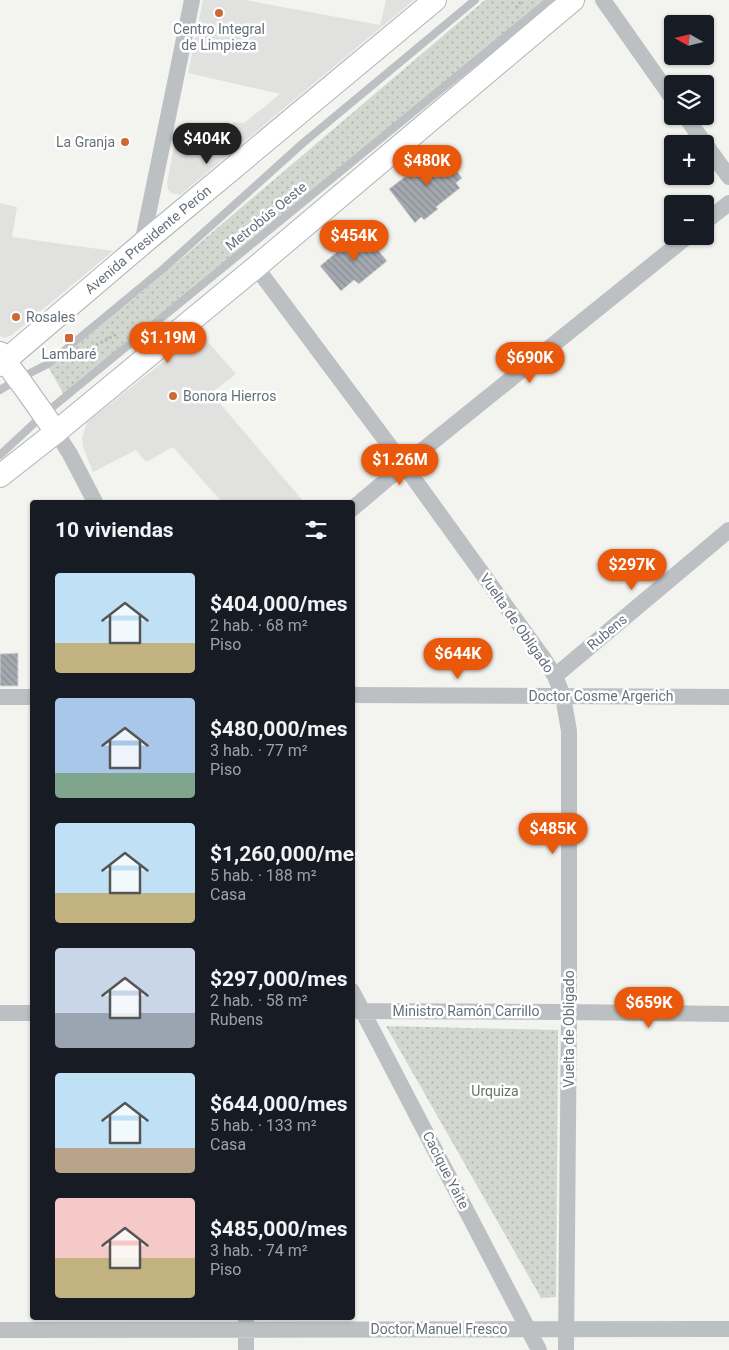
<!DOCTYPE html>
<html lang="es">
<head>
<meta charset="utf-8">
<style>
  body { margin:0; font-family:Roboto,sans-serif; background:#20242c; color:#f1f3f6; height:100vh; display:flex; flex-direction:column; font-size:19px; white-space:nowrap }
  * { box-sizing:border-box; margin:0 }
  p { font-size:16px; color:#9ea1a6 }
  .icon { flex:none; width:28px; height:28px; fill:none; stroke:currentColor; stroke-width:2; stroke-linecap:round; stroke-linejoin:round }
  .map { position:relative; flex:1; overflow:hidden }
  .side { position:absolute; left:30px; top:500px; width:325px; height:820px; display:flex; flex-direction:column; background:#171b24; border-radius:5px; box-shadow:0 1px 4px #0004 }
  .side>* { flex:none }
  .needle { width:32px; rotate:278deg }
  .fabs { position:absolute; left:664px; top:15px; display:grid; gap:10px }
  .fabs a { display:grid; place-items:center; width:50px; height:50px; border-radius:5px; background:#171b24; box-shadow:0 1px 4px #0004; font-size:25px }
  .price { position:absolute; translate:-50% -42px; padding:0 11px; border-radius:18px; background:#ea580c; color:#fff; font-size:16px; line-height:32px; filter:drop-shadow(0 1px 2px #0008) }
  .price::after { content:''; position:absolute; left:50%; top:30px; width:15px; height:11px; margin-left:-8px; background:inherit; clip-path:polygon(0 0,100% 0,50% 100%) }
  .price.active { background:#222; color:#fff }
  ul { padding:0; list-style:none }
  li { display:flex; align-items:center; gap:15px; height:125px; padding:0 25px }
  li span { display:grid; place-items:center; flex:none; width:140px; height:100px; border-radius:5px; color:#555 }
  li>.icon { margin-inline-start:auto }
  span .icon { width:60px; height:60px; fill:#fffc; stroke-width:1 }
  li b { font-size:21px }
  h2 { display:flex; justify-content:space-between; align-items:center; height:60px; padding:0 25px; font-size:21px }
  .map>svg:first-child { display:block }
  .built { fill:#e1e2e0 }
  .park { fill:url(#park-dots) }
  .building { fill:url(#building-back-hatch); stroke:#d4d5d3 }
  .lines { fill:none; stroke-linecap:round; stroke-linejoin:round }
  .secondary-casing { stroke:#b0b3b8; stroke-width:24 }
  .path { stroke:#b5b7ba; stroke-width:3; stroke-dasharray:2.5 2.5; stroke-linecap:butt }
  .lane { stroke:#bdc0c3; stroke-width:8 }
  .street { stroke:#bdc0c3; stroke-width:16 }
  .secondary { stroke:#fff; stroke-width:22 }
  .poi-dot { fill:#ce6936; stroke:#fff; stroke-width:2 }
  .labels { text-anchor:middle; stroke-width:5; stroke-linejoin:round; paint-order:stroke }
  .poi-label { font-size:14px; fill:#66707d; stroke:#fff }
  .street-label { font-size:14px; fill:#66707d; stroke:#fff }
  .park-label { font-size:14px; fill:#657564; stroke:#fff }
</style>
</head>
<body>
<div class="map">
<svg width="729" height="1350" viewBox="0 0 729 1350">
  <defs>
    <pattern id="park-dots" width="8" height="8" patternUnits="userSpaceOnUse" patternTransform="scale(1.25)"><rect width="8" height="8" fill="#d2d8d0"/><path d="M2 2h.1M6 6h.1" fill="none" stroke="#aeb4ae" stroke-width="1.8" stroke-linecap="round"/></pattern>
    <pattern id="building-back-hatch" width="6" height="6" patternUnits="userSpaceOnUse" patternTransform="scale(1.25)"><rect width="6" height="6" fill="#a4a9af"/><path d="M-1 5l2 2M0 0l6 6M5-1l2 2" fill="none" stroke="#898e94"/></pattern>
  </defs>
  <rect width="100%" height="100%" fill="#f3f3f0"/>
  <path class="built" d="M203 0H245L380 25 386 0H414L180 195 171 193 168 189 167 182 178 128 226 137 233 122 244 123 280 94 188 73Z
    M0 203 17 207 12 237 113 251 12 335 4 338 0 336Z
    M200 333 236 374 211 393 304 502H222L173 447 146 462 136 450 93 472 83 447 82 438 87 422Z"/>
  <path class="park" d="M485 0H548L64 395 49 368 155 281Z
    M386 1026 558 1030 556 1297 541 1298Z"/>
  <path class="building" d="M440 150 462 178 456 183 460 188 436 207 438 209 424 220 421 217 415 223 389 189Z
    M362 231 387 261 359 284 354 280 341 291 320 266Z
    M18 653V686H0V654Z"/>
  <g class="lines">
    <defs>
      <g id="secondary">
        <path d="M0 353 5 361 25 388 56 432"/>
        <path id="s1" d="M0 365 142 244 435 0"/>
        <path d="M0 476 56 432 256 267 573 0"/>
      </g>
    </defs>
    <use href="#secondary" class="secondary-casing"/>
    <path class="path" d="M516 8 522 0
      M96 345 117 334"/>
    <path class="lane" d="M0 390 18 379 48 364 163 269 303 143 475 0
      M0 455 43 415 550 0"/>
    <path class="street" d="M603 0 672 98
      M685 116 729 177
      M705 222 729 203
      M142 244 192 0
      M256 267 404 465 544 659 555 676 563 696 569 731V1012L566 1350
      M56 432 70 454 95 502
      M352 509 404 465 688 236
      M555 676 729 530
      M352 695 729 697
      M0 697H32
      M352 991 539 1350
      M354 1011 569 1012 729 1014
      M0 1013H32
      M0 1330 729 1329
      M246 1350V1318"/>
    <use href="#secondary" class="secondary"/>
  </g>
  <g class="poi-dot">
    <circle cx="219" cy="13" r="5"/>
    <circle cx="125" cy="142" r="5"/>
    <circle cx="16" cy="317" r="5"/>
    <rect x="64" y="333" width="10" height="10" rx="2.5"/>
    <circle cx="173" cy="396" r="5"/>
  </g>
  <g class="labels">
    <g class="poi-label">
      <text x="219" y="34">Centro Integral<tspan x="219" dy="16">de Limpieza</tspan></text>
      <text x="115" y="147" text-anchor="end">La Granja</text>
      <text x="26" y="322" text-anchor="start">Rosales</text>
      <text x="69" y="359">Lambaré</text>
      <text x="183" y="401" text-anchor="start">Bonora Hierros</text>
    </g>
    <g class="street-label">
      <text transform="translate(266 216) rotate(-39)" y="5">Metrobús Oeste</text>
      <text dy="5" stroke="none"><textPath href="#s1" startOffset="194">Avenida Presidente Perón</textPath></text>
      <text transform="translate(517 623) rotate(55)" y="5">Vuelta de Obligado</text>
      <text transform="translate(607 632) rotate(-40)" y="5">Rubens</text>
      <text x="601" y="701">Doctor Cosme Argerich</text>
      <text x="466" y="1016">Ministro Ramón Carrillo</text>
      <text transform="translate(569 1029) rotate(-90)" y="5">Vuelta de Obligado</text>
      <text transform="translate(446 1170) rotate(63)" y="5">Cacique Yaite</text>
      <text x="439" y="1334">Doctor Manuel Fresco</text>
    </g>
    <g class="park-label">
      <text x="495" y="1096">Urquiza</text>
    </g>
  </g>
</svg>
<div class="fabs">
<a><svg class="needle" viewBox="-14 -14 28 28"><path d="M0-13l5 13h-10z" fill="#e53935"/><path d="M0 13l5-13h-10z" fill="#9ea1a6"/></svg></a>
<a><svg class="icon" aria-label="layers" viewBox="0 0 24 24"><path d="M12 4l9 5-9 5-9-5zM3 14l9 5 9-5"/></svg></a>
<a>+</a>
<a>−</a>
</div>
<b class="price active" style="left:207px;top:165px">$404K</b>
<b class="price" style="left:427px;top:187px">$480K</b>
<b class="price" style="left:354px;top:262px">$454K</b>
<b class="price" style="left:168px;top:364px">$1.19M</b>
<b class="price" style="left:530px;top:384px">$690K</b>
<b class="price" style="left:400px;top:486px">$1.26M</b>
<b class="price" style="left:632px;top:591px">$297K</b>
<b class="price" style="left:458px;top:680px">$644K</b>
<b class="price" style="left:553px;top:855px">$485K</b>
<b class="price" style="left:649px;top:1029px">$659K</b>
<section class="side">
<h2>10 viviendas<svg class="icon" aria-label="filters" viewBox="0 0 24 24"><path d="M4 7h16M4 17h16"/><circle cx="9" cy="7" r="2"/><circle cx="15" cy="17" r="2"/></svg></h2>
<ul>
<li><span style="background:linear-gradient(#bfe0f5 70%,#c2b280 0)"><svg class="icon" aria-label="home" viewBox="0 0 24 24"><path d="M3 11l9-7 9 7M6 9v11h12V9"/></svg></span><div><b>$404,000/mes</b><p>2 hab. · 68 m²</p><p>Piso</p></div></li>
<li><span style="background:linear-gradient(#a9c7e8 75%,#7fa58c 0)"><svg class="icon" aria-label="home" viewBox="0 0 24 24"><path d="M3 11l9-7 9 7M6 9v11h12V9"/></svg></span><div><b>$480,000/mes</b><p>3 hab. · 77 m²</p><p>Piso</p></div></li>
<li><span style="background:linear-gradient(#bfe0f5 70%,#c2b280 0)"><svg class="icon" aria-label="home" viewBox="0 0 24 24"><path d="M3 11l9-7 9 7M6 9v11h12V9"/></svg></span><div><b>$1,260,000/mes</b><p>5 hab. · 188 m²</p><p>Casa</p></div></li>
<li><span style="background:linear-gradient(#c9d6e8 65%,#9aa5b1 0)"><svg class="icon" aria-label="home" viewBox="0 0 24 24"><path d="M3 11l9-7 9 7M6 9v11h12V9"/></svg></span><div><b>$297,000/mes</b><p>2 hab. · 58 m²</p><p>Rubens</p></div></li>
<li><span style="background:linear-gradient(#bfe0f5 75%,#b9a48a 0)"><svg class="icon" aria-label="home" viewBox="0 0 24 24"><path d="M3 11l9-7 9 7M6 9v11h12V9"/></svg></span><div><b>$644,000/mes</b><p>5 hab. · 133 m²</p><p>Casa</p></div></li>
<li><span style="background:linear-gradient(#f6c9c9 60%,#c2b280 0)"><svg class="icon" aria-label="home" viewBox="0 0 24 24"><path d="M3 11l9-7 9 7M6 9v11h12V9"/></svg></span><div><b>$485,000/mes</b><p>3 hab. · 74 m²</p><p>Piso</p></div></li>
</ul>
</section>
</div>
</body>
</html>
